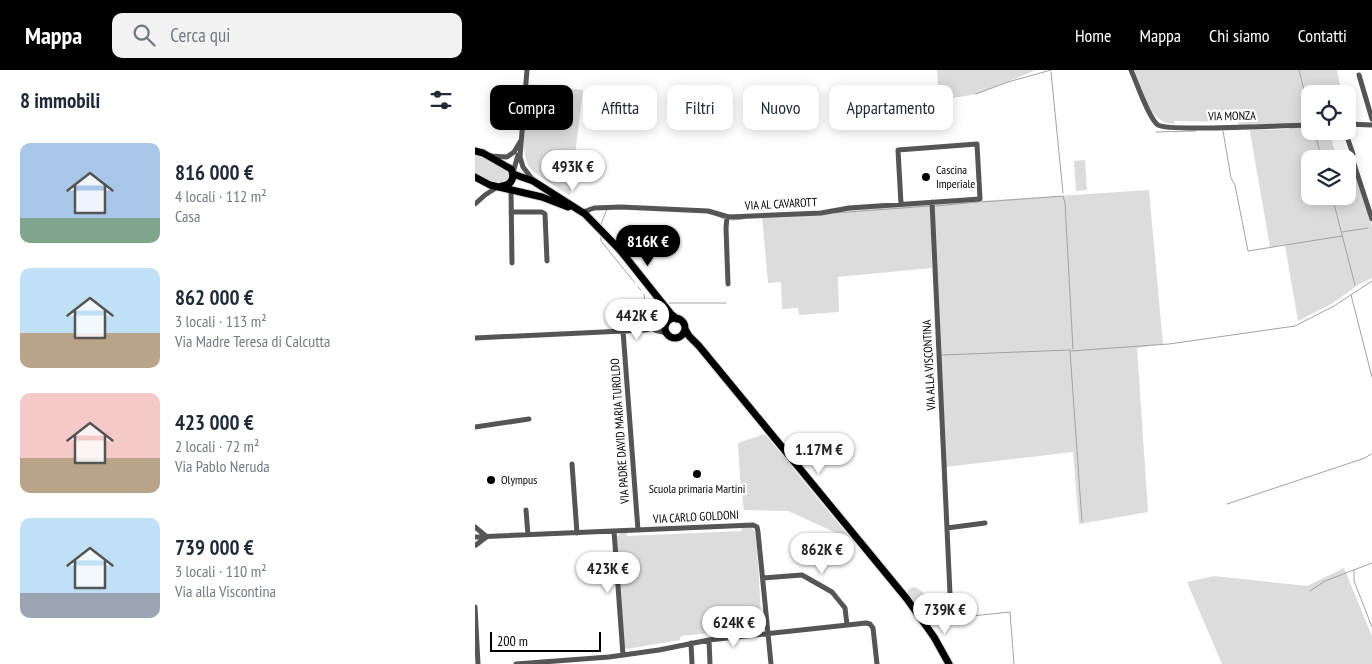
<!DOCTYPE html>
<html lang="it">
<head>
<meta charset="utf-8">
<style>
  body { margin:0; font-family:"PT Sans Narrow",sans-serif; background:#f2f2f3; color:#1f2937; height:100vh; display:flex; flex-direction:column; font-size:19px; white-space:nowrap }
  * { box-sizing:border-box; margin:0 }
  p { font-size:16px; color:#747a83 }
  .icon { flex:none; width:28px; height:28px; fill:none; stroke:currentColor; stroke-width:2; stroke-linecap:round; stroke-linejoin:round }
  .map { position:relative; flex:1; overflow:hidden }
  .panel { display:flex; flex-direction:column; background:#fff; width:475px }
  .panel>* { flex:none }
  .hud { position:absolute; left:15px; top:15px; width:475px; height:45px; display:flex; gap:10px }
  .tools { position:absolute; left:826px; top:15px; display:grid; gap:10px }
  .tools a { display:grid; place-items:center; width:55px; height:55px; border-radius:10px; background:#fff; box-shadow:0 2px 12px #0003; font-size:25px }
  .scale { position:absolute; left:15px; bottom:12px; width:111px; box-sizing:border-box; padding-left:5px; border:2px solid #000; border-top:0; font-size:14px; line-height:18px; white-space:nowrap; color:#000; -webkit-text-stroke:4px #fff; paint-order:stroke }
  .price { position:absolute; translate:-50% -42px; padding:0 11px; border-radius:18px; background:#fff; color:#222; font-size:16px; line-height:32px; filter:drop-shadow(0 1px 2px #0008) }
  .price::after { content:''; position:absolute; left:50%; top:30px; width:15px; height:11px; margin-left:-8px; background:inherit; clip-path:polygon(0 0,100% 0,50% 100%) }
  .price.current { background:#000; color:#fff }
  ul { padding:0; list-style:none }
  li { display:flex; align-items:center; gap:15px; height:125px; padding:0 20px }
  li span { display:grid; place-items:center; flex:none; width:140px; height:100px; border-radius:10px; color:#555 }
  li>.icon { margin-inline-start:auto }
  span .icon { width:60px; height:60px; fill:#fffc; stroke-width:1 }
  li b { font-size:21px }
  h2 { display:flex; justify-content:space-between; align-items:center; height:60px; padding:0 20px; font-size:21px }
  .chip { padding:0 18px; border-radius:10px; background:#fff; box-shadow:0 2px 12px #0003; font-size:18px; line-height:45px }
  .chip.current { background:#000; color:#fff }
  header { display:flex; align-items:center; gap:30px; box-sizing:border-box; height:70px; padding:0 25px; background:#000; color:#fff }
  header strong { font-size:24px }
  nav { display:flex; gap:28px; margin-inline-start:auto; font-size:18px }
  .search { width:350px; height:45px; background:#f2f2f3; display:flex; align-items:center; gap:12px; box-sizing:border-box; padding:0 18px; border-radius:10px; color:#747a83; font-size:19px }
  main { display:flex; flex:1; min-height:0 }
  .map>svg:first-child { display:block }
  .green { fill:#dcdcdc }
  .lines { fill:none; stroke-linecap:round; stroke-linejoin:round }
  .stream { stroke:#a3a3a3; stroke-width:1 }
  .major-casing { stroke:#dbdbdb; stroke-width:9 }
  .minor { stroke:#555; stroke-width:5 }
  .major { stroke:#000; stroke-width:7 }
  .poi-dot { fill:#000; stroke:#fff; stroke-width:2 }
  .labels { text-anchor:middle; stroke-width:4.5; stroke-linejoin:round; paint-order:stroke }
  .street-label { font-size:12px; fill:#000; stroke:#fff }
  .poi-label { font-size:12px; fill:#000; stroke:#fff; text-anchor:start }
</style>
</head>
<body>
<header>
<strong>Mappa</strong>
<div class="search"><svg class="icon" aria-label="search" viewBox="0 0 24 24"><circle cx="10" cy="10" r="6"/><path d="M15 15l6 6"/></svg>Cerca qui</div>
<nav><a>Home</a><a>Mappa</a><a>Chi siamo</a><a>Contatti</a></nav>
</header>
<main>
<section class="panel">
<h2>8 immobili<svg class="icon" aria-label="filters" viewBox="0 0 24 24"><path d="M4 7h16M4 17h16"/><circle cx="9" cy="7" r="2"/><circle cx="15" cy="17" r="2"/></svg></h2>
<ul>
<li><span style="background:linear-gradient(#a9c7e8 75%,#7fa58c 0)"><svg class="icon" aria-label="home" viewBox="0 0 24 24"><path d="M3 11l9-7 9 7M6 9v11h12V9"/></svg></span><div><b>816 000 €</b><p>4 locali · 112 m²</p><p>Casa</p></div></li>
<li><span style="background:linear-gradient(#bfe0f5 65%,#b9a48a 0)"><svg class="icon" aria-label="home" viewBox="0 0 24 24"><path d="M3 11l9-7 9 7M6 9v11h12V9"/></svg></span><div><b>862 000 €</b><p>3 locali · 113 m²</p><p>Via Madre Teresa di Calcutta</p></div></li>
<li><span style="background:linear-gradient(#f6c9c9 65%,#b9a48a 0)"><svg class="icon" aria-label="home" viewBox="0 0 24 24"><path d="M3 11l9-7 9 7M6 9v11h12V9"/></svg></span><div><b>423 000 €</b><p>2 locali · 72 m²</p><p>Via Pablo Neruda</p></div></li>
<li><span style="background:linear-gradient(#bfe0f5 75%,#9aa5b1 0)"><svg class="icon" aria-label="home" viewBox="0 0 24 24"><path d="M3 11l9-7 9 7M6 9v11h12V9"/></svg></span><div><b>739 000 €</b><p>3 locali · 110 m²</p><p>Via alla Viscontina</p></div></li>
</ul>
</section>
<div class="map">
<svg width="897" height="594" viewBox="0 0 897 594">
  <rect width="100%" height="100%" fill="#fff"/>
  <path class="green" d="M462 0H561L503 24 464 30Z
    M659 0H862L867 24H835V61H854L862 89H835V126H872L873 94 876 93 897 156V208L883 215 858 233 823 251 810 175 795 177 775 62V60L814 59V57L764 56 763 52 699 51 700 54C674 55 667 20 659 0Z
    M55 14 108 20 95 126C86 119 63 107 56 99 42 84 53 34 55 14Z
    M0 83 33 99 36 105 32 113 21 114 0 104Z
    M610 90 612 120 601 121 599 91Z
    M674 120 688 274 662 278 673 442 604 454 598 382 470 397 459 134Z
    M455 134 457 198 363 207 364 242 324 245 323 238 307 239 306 212 293 213 287 146Z
    M290 364 377 470 313 441 269 440 265 408 263 373Z
    M267 457H275L281 462 286 543C291 549 287 555 283 561L275 562 274 559 206 566 205 570 152 579 149 577 141 467 146 463H152V466L266 461Z
    M869 498 897 566V594H747L712 512 739 506 832 516Z
    M439 517C449 520 455 530 457 540H475V546L449 547 431 524 434 519Z"/>
  <g class="lines">
    <path class="stream" d="M824 0 835 44
      M576 2 588 123
      M501 24 533 12 576 0
      M748 61 756 108 760 115 773 181 867 166
      M839 61 847 89
      M681 62 721 61
      M857 126 880 215
      M507 132 588 126 590 133 598 279
      M460 136 504 132
      M360 143 454 136
      M243 146 249 149
      M256 150 268 149
      M126 154 132 139
      M867 162 893 158
      M126 166V171L160 213
      M163 217 166 220
      M876 225 897 307
      M142 233H170L169 224
      M194 233H251
      M467 285 595 280
      M752 434 890 388 896 384
      M607 452 595 281 694 274 820 256 859 236 897 211
      M879 500V511L897 557
      M835 521 850 511 897 493
      M478 548 535 542 539 594"/>
    <defs>
      <path id="major" d="M0 81 8 83 36 99C40 107 37 115 27 116
        M38 104 58 111 110 144 145 180 196 244 202 249
        M0 107 15 115 67 127 93 137
        M190 258a10 10 0 1 1 20 0a10 10 0 1 1-20 0Z
        M210 259 214 266 224 276 432 529 459 567 474 594"/>
    </defs>
    <use href="#major" class="major-casing"/>
    <path class="minor" d="M52 0 45 87 48 97 58 110
      M656 0C661 11 674 49 683 55 693 62 813 55 835 55
      M884 5 897 49
      M872 54 897 55
      M870 61 878 84 877 88 897 149
      M15 86 32 87 39 82 45 72
      M38 103 43 85
      M36 119 37 193
      M0 134 10 125 24 116
      M36 142H67L70 144 72 191
      M108 142 119 138 146 137 233 141 254 147 346 143 374 138 505 129 502 74 423 80 426 134
      M252 147 251 158 253 214
      M180 260 191 263
      M148 261 163 460
      M0 268 170 260 191 255
      M0 357 54 349
      M97 394 102 463
      M51 440 53 465
      M0 457 12 467
      M472 458 510 453
      M139 461 148 585
      M0 467 278 455 282 457 283 462 296 594
      M1 475 10 468
      M288 508 327 505 357 522 370 538 372 555
      M0 537 3 594
      M446 548 476 546 457 132
      M234 570 235 594
      M216 573 217 594
      M41 594 134 587 184 580 234 570 391 553 395 554 398 558 402 594"/>
    <use href="#major" class="major"/>
  </g>
  <g class="poi-dot">
    <circle cx="451" cy="107" r="5"/>
    <circle cx="222" cy="404" r="5"/>
    <circle cx="16" cy="410" r="5"/>
  </g>
  <g class="labels">
    <g class="street-label">
      <text transform="translate(757 46) rotate(-1)" y="4">VIA MONZA</text>
      <text transform="translate(306 134) rotate(-3)" y="4">VIA AL CAVAROTT</text>
      <text transform="translate(454 295) rotate(-93)" y="4">VIA ALLA VISCONTINA</text>
      <text transform="translate(145 361) rotate(-94)" y="4">VIA PADRE DAVID MARIA TUROLDO</text>
      <text transform="translate(221 447) rotate(-3)" y="4">VIA CARLO GOLDONI</text>
    </g>
    <g class="poi-label">
      <text x="461" y="104">Cascina<tspan x="461" dy="14">Imperiale</tspan></text>
      <text x="26" y="414">Olympus</text>
      <text x="222" y="423" text-anchor="middle">Scuola primaria Martini</text>
    </g>
  </g>
</svg>
<div class="tools">
<a><svg class="icon" aria-label="locate" viewBox="0 0 24 24"><circle cx="12" cy="12" r="6"/><path d="M12 2v4M12 18v4M2 12h4M18 12h4"/></svg></a>
<a><svg class="icon" aria-label="layers" viewBox="0 0 24 24"><path d="M12 4l9 5-9 5-9-5zM3 14l9 5 9-5"/></svg></a>
</div>
<div class="scale">200 m</div>
<b class="price" style="left:98px;top:122px">493K €</b>
<b class="price current" style="left:173px;top:197px">816K €</b>
<b class="price" style="left:162px;top:271px">442K €</b>
<b class="price" style="left:344px;top:405px">1.17M €</b>
<b class="price" style="left:347px;top:505px">862K €</b>
<b class="price" style="left:133px;top:524px">423K €</b>
<b class="price" style="left:470px;top:565px">739K €</b>
<b class="price" style="left:259px;top:578px">624K €</b>
<div class="hud">
<a class="chip current">Compra</a>
<a class="chip">Affitta</a>
<a class="chip">Filtri</a>
<a class="chip">Nuovo</a>
<a class="chip">Appartamento</a>
</div>
</div>
</main>
</body>
</html>
